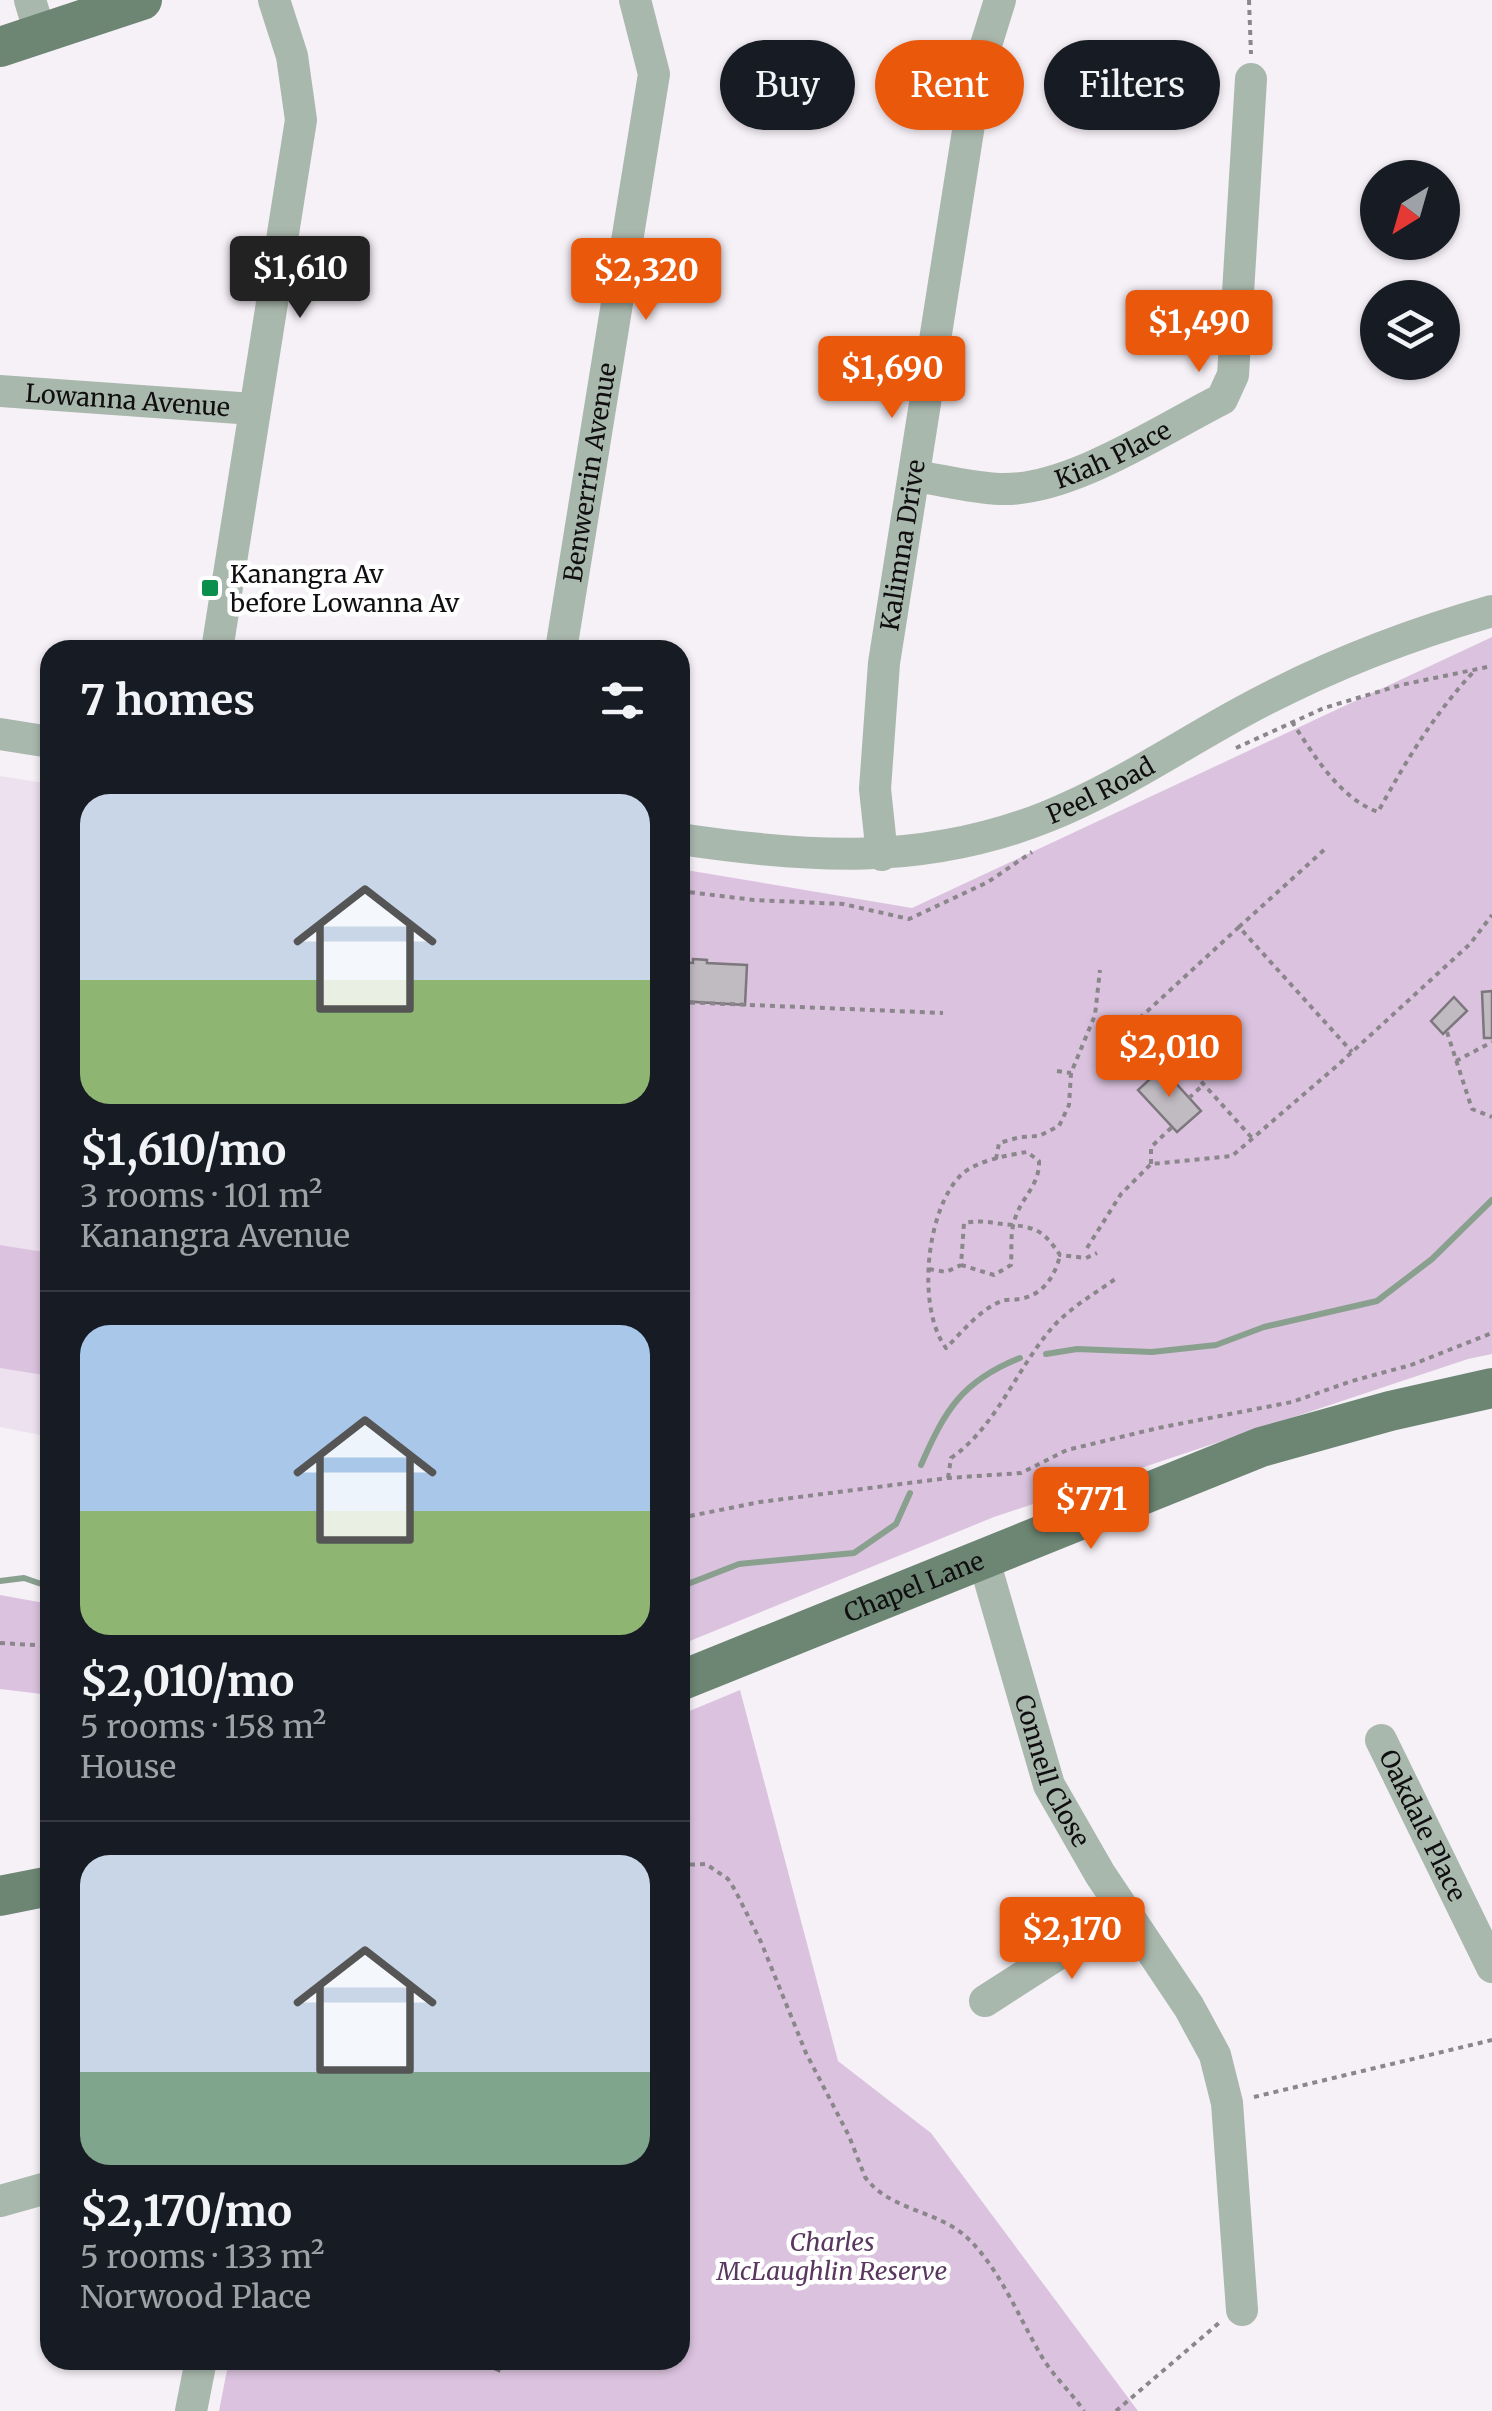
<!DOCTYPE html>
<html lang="en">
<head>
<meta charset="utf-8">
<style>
  body { margin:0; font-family:Merriweather,serif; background:#20242c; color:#f1f3f6; height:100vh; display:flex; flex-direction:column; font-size:38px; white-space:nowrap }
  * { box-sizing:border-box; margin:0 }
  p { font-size:32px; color:#9ea1a6 }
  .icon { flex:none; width:55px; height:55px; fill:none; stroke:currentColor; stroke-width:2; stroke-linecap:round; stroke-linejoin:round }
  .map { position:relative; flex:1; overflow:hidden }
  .panel { position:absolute; left:40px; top:640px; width:650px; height:1730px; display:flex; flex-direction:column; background:#171b24; border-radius:30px; box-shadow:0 2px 8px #0004 }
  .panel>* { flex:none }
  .guide { position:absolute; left:720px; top:40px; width:620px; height:90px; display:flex; gap:20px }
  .needle { width:65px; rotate:217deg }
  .controls { position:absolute; left:1360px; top:160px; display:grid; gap:20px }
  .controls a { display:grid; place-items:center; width:100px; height:100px; border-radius:50%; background:#171b24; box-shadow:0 2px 8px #0004; font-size:50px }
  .price { position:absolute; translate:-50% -85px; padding:0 22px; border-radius:10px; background:#ea580c; color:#fff; font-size:32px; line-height:65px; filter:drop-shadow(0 2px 5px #0008) }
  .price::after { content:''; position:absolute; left:50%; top:60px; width:30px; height:22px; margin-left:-15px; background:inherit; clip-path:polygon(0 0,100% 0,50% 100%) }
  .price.on { background:#222; color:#fff }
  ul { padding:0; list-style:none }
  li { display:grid; align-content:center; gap:20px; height:530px; padding:0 40px }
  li+li { border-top:2px solid #363941 }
  li span { display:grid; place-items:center; height:310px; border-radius:30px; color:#555 }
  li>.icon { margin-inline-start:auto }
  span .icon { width:180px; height:180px; fill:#fffc; stroke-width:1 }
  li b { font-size:42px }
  h2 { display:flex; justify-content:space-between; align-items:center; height:120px; padding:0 40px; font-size:42px }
  .pill { padding:0 35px; border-radius:45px; background:#171b24; box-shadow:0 2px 8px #0004; font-size:35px; line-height:90px }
  .pill.on { background:#ea580c; color:#fff }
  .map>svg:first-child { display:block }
  .built { fill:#ede1ef }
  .green { fill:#dbc3df }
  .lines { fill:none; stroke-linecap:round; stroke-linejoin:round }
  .stream { stroke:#8aa08f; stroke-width:6 }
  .building { fill:#c0bac1; stroke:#7c767d; stroke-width:2.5 }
  .path { stroke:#8b868b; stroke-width:4; stroke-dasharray:5 5; stroke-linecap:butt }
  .minor { stroke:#a9b8ad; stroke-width:32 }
  .major { stroke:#6c8673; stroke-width:40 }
  .poi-dot { fill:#0a8f4c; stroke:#fff; stroke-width:4 }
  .labels { text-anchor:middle; stroke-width:9; stroke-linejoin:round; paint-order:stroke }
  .street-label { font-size:25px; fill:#100e10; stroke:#fff }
  .poi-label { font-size:25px; fill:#100e10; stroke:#fff; text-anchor:start }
  .park-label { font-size:25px; font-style:italic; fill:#59375f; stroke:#fff }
</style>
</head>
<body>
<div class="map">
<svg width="1492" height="2411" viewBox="0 0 1492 2411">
  <rect width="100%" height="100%" fill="#f6f0f7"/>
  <path class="built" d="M0 776 50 784V1437L0 1427Z"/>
  <path class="green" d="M1492 637V1354L1468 1359 994 1517 680 1645V869L912 908Z
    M0 1245 50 1253V1376L0 1368Z
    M0 1595 50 1604V1695L0 1689Z
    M740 1690 838 2061 931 2133 1138 2411H219L229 2360H680V1715Z"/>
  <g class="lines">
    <path class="stream" d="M1046 1354 1077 1349 1152 1352 1216 1345 1264 1327 1377 1301 1432 1259 1492 1200
      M921 1465C945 1410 962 1381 1020 1358
      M0 1581 24 1578 50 1587
      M680 1587 739 1564 854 1553 896 1524 910 1493"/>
  </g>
  <path class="building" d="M693 959 707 960V963L747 965 745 1005 680 1001V962L693 963Z
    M1492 991V1038H1484L1482 992Z
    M1454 997 1467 1011 1443 1034 1431 1021Z
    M1162 1068 1201 1111 1177 1132 1138 1090Z
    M475 2360H503L499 2371Z"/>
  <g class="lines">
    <path class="path" d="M1249 0 1251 54
      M1292 722C1314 755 1339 798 1378 812 1407 759 1434 714 1476 669
      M1236 748 1324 708 1401 685 1492 666
      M1324 850 1239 927 1352 1052
      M680 891 754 900 843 904 909 919 988 882 1032 852
      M1239 927 1142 1016 1253 1139
      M680 1002 943 1013
      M1119 1025 1162 1068 1170 1047
      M1447 1032 1472 1109 1492 1117
      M1456 1061 1492 1042
      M1057 1071 1071 1073
      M1189 1098 1203 1085
      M996 1159 999 1143 1020 1137 1039 1136 1059 1126 1069 1105 1071 1073 1095 1015 1100 970
      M1151 1164V1147L1172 1127
      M1087 1248 1121 1194 1151 1164 1232 1156 1339 1064 1470 944 1492 915
      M961 1265 994 1275 1011 1265C1012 1251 1010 1235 1014 1222 1020 1198 1040 1186 1039 1161L1027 1152C1007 1155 977 1161 962 1174 926 1208 916 1308 946 1348 962 1332 980 1309 1002 1301 1006 1299 1015 1300 1019 1299 1042 1296 1055 1277 1060 1255
      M929 1269 946 1272 961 1265 964 1223C983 1219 994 1224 1013 1225 1039 1228 1045 1233 1060 1255L1086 1258 1097 1253
      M948 1478 951 1458C996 1427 1016 1370 1051 1329 1069 1308 1096 1293 1118 1277
      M680 1518 760 1502 948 1478 1021 1473 1067 1450 1158 1428 1292 1402 1352 1381 1411 1365 1492 1333
      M0 1643 50 1646
      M680 1865 706 1864 728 1879 735 1890 761 1942 806 2053 849 2136 865 2177C888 2209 933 2210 963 2234 998 2264 1019 2318 1042 2357 1054 2377 1071 2392 1084 2411
      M1254 2097 1492 2040
      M1116 2411 1219 2323"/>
    <g class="minor">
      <path d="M30 0 40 33"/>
      <path id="s1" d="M0 391 253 409"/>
      <path id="s2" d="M915 476C942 480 972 488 1000 489 1068 492 1161 430 1222 399L1233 375 1251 79"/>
      <path d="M217 650 301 120 292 56 274 0"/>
      <path id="s3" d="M561 650 654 74 635 0"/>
      <path d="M0 734 50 742"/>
      <path id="s4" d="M680 839C807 858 923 866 1046 817 1114 790 1176 748 1240 713 1320 669 1404 636 1492 611"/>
      <path id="s5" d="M882 855 875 789 884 663 977 74 1000 0"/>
      <path id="s6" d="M983 1557 1049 1785 1100 1874 1189 2007 1215 2055 1227 2103 1242 2310"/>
      <path id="s7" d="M1381 1740 1492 1967"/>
      <path d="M985 2001 1125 1911"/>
      <path d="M0 2201 50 2187"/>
      <path d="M191 2411 201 2360"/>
    </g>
    <g class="major">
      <path d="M0 47 142 0"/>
      <path id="s8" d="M680 1681 1261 1447 1390 1411 1492 1388"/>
      <path d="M0 1896 50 1886"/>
    </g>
  </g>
  <rect class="poi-dot" x="200" y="578" width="20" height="20" rx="5"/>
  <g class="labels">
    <g class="street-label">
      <text dy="9" stroke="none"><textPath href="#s1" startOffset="128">Lowanna Avenue</textPath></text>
      <text dy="9" stroke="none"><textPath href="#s2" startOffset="205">Kiah Place</textPath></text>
      <text dy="9" stroke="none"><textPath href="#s3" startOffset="180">Benwerrin Avenue</textPath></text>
      <text dy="9" stroke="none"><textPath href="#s5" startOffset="312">Kalimna Drive</textPath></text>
      <text dy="9" stroke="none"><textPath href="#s4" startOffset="432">Peel Road</textPath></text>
      <text dy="9" stroke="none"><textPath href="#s8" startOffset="252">Chapel Lane</textPath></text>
      <text dy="9" stroke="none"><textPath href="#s6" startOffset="225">Connell Close</textPath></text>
      <text dy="9" stroke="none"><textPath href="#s7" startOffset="95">Oakdale Place</textPath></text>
    </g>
    <g class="poi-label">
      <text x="230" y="583">Kanangra Av<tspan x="230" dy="29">before Lowanna Av</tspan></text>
    </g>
    <g class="park-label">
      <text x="832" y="2251">Charles<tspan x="832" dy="29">McLaughlin Reserve</tspan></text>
    </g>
  </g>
</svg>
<div class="controls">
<a><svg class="needle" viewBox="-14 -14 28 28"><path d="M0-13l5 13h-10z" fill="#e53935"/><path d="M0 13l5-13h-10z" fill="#9ea1a6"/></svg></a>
<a><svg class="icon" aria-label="layers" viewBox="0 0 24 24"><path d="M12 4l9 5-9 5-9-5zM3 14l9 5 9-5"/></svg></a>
</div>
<b class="price on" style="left:300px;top:321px">$1,610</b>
<b class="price" style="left:646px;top:323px">$2,320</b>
<b class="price" style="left:1199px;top:375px">$1,490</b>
<b class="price" style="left:892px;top:421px">$1,690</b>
<b class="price" style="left:1169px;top:1100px">$2,010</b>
<b class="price" style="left:1091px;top:1552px">$771</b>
<b class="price" style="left:1072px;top:1982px">$2,170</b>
<div class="guide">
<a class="pill">Buy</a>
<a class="pill on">Rent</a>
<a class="pill">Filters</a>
</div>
<section class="panel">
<h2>7 homes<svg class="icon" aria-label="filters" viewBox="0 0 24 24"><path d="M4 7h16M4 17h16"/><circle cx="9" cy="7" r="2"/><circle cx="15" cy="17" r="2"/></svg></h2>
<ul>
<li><span style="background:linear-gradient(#c9d6e8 60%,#8fb573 0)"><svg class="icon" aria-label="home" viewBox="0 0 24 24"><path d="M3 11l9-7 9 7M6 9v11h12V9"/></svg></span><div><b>$1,610/mo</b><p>3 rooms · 101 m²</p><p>Kanangra Avenue</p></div></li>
<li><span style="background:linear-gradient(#a9c7e8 60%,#8fb573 0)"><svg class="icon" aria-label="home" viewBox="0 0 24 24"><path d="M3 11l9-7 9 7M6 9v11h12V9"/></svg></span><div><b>$2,010/mo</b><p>5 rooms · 158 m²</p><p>House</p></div></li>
<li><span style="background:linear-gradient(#c9d6e8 70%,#7fa58c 0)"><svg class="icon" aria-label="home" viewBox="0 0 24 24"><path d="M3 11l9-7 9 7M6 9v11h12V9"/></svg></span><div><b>$2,170/mo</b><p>5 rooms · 133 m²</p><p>Norwood Place</p></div></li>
</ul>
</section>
</div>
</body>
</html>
